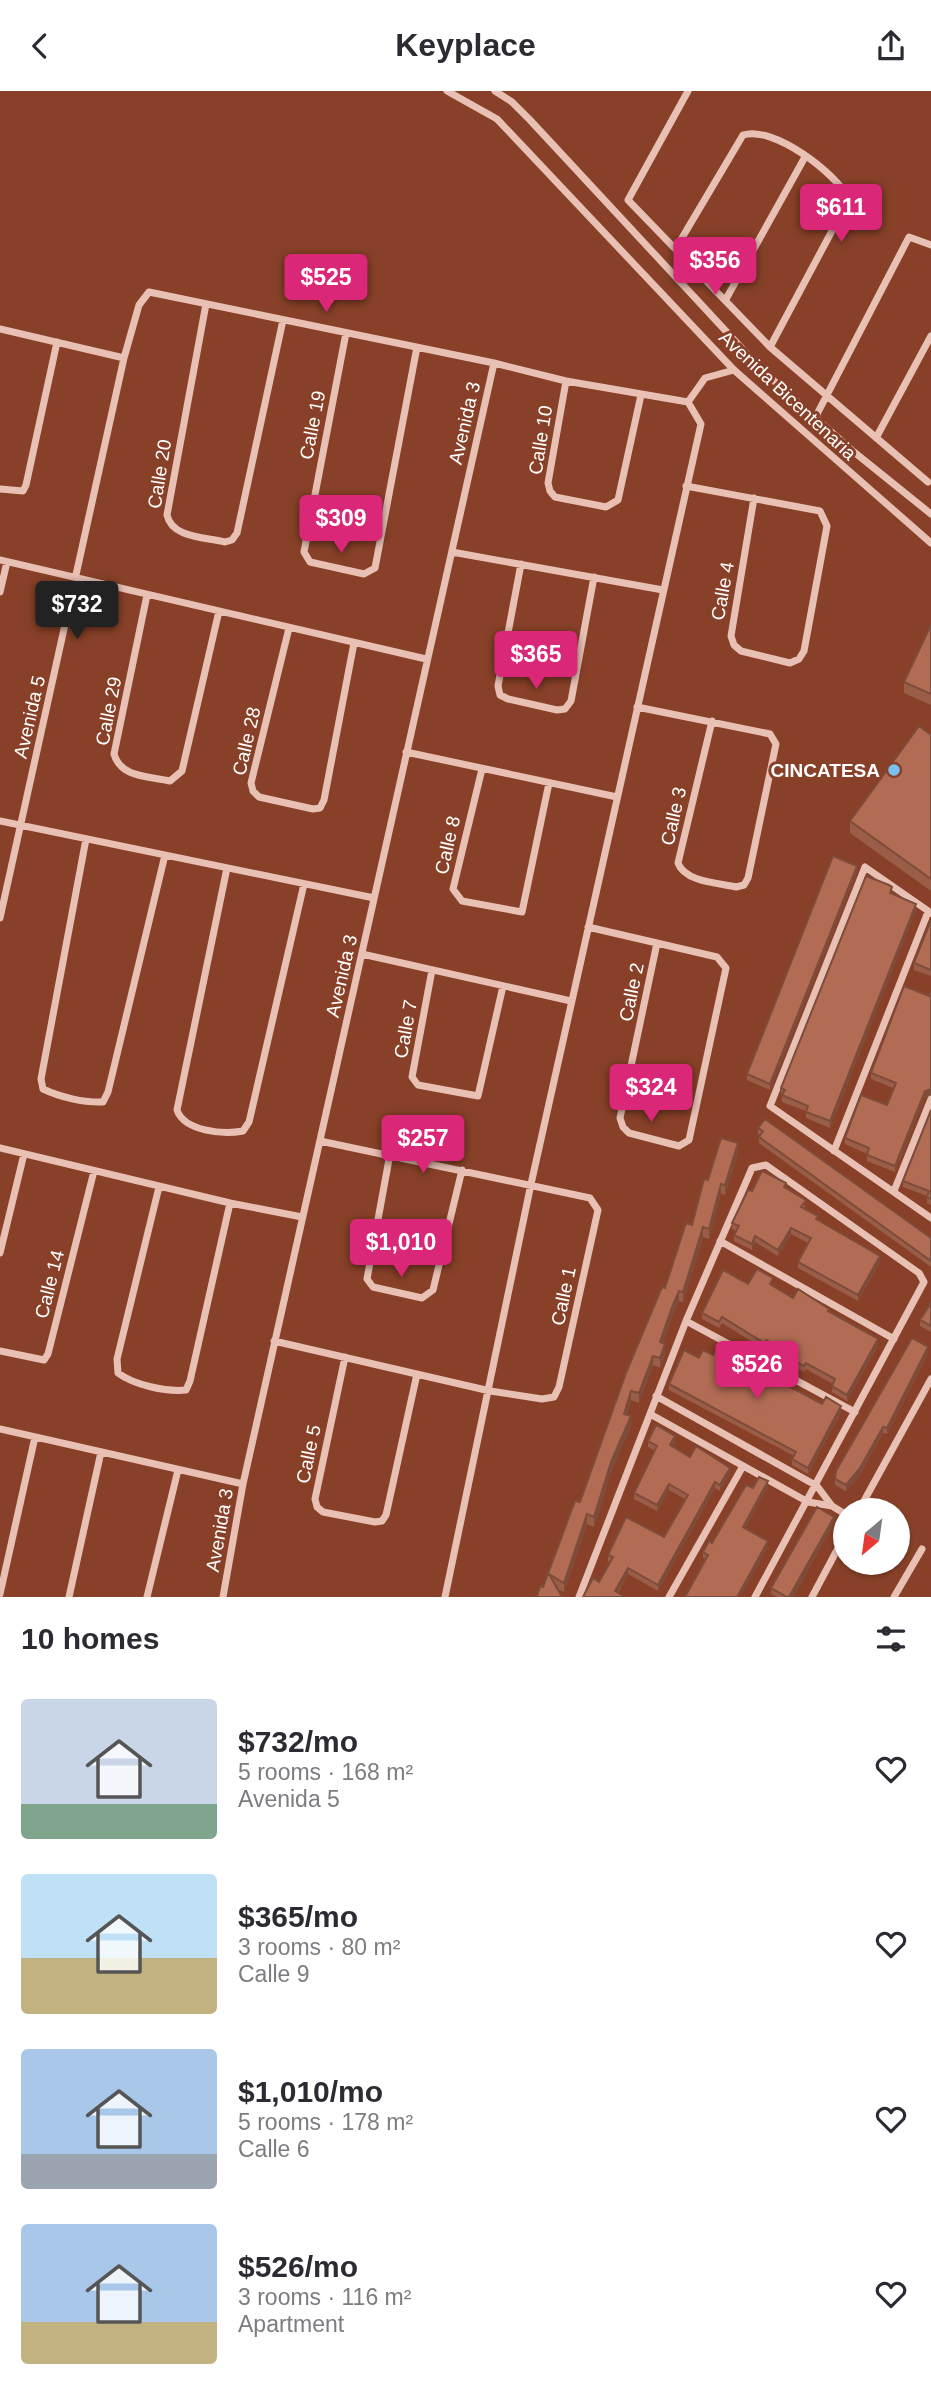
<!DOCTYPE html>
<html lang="en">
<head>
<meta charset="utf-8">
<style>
  body { margin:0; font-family:Helvetica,sans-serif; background:#f7f7f7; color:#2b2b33; height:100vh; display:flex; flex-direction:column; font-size:26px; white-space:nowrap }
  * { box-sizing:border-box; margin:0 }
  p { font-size:23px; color:#7c7c81 }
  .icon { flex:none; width:38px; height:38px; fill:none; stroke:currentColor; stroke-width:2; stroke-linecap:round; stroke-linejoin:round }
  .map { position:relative; height:1506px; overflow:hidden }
  .panel { display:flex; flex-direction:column; background:#fff; flex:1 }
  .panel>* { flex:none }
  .needle { width:46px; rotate:209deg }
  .fabs { position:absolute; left:833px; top:1407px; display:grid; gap:14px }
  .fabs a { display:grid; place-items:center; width:77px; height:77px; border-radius:50%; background:#fff; box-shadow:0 2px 5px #0004; font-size:35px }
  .price { position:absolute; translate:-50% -60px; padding:0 16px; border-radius:7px; background:#db2777; color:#fff; font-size:23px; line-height:46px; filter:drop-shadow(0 2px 4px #0008) }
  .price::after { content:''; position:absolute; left:50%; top:42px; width:21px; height:16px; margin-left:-10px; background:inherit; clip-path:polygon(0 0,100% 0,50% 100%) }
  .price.active { background:#222; color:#fff }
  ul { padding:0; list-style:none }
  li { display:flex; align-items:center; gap:21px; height:175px; padding:0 21px }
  li span { display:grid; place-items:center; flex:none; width:196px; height:140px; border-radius:7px; color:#555 }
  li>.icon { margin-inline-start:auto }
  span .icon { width:84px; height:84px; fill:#fffc; stroke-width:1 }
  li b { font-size:30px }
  h2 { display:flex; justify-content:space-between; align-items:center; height:84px; padding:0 21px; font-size:30px }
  header { display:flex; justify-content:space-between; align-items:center; height:91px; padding:0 21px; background:#fff; font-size:32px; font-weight:600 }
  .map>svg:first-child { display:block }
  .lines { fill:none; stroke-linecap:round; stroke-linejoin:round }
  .minor { stroke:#e9c1b4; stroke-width:7 }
  .wall { fill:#995d48 }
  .shaded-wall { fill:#7d4c3b }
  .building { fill:#b26c54; stroke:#7d4c3b; stroke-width:2 }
  .poi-dot { fill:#7ac0f1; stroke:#884128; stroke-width:2.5 }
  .labels { text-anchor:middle; stroke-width:6; stroke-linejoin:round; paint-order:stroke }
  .street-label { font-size:19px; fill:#fff; stroke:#884128 }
  .poi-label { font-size:19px; font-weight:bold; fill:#fff; stroke:#884128; text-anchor:end }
</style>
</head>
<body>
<header><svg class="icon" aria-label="back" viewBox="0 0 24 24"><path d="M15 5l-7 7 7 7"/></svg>Keyplace<svg class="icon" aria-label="share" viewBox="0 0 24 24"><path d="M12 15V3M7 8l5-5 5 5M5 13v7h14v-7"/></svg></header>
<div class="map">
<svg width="931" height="1506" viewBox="0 0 931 1506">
  <rect width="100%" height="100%" fill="#884128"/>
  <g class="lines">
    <path class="minor" d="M447 0 497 28 734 279 931 452
      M495 0 512 11 530 29 763 280 854 361 931 423
      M688 0 628 109 770 256 928 391
      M676 157 743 44C773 34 836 82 849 108L770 256
      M726 208 805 66
      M206 213 167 424C172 447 204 446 225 451L232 449 237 442 283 229
      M0 238 124 267 139 214 149 201 494 272 566 290 688 311
      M346 242 304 461 310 471 364 483 375 477 417 256
      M566 290 548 392 550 400 555 406 606 416 618 409 641 304
      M688 311 705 287 734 279
      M815 327 909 146 931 154
      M876 347 931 245
      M686 395 820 420 827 435 804 560 799 568 790 572 741 560 734 554 731 545 754 407
      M0 398 23 400 26 394 57 251
      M452 461 663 499
      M0 469 426 568
      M521 473 498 595 500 604 508 608 557 619 565 618 571 610 594 486
      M0 501 7 471
      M147 504 114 663C121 687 148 685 170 690L182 680 219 520
      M289 537 251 692 253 700 259 706 313 718 320 717 324 709 354 552
      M637 616 770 643 776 653 748 787 744 794 736 796C718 792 685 791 678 772L712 630
      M406 661 617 706
      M482 678 453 798 462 810 522 821 549 692
      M0 730 374 807
      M86 748 41 988 43 998C60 1006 84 1012 103 1011L108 1001 165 764
      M227 777 177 1019C184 1040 223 1044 243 1040L249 1031 304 793
      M931 822 865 776 770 1015 931 1127
      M0 827 124 267
      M588 836 717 866 726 877 689 1049 679 1055 629 1042 623 1036 620 1027 657 852
      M362 863 571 910
      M432 879 412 986 418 994 478 1005 503 895
      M0 1057 230 1112 302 1126
      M834 1060 928 821
      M390 1063 367 1188 373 1196 422 1207 433 1199 462 1079
      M159 1096 117 1268 118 1282C134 1294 166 1301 186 1299L190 1290 230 1112
      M894 1100 931 1008
      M720 1150 894 1248
      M0 1162 24 1063
      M686 1230 855 1321
      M274 1250 490 1300 542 1308 554 1306 559 1296 598 1119 590 1107 320 1050
      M0 1260 44 1269 48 1263 94 1080
      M345 1266 315 1408 317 1416 323 1421 375 1431 382 1430 386 1424 417 1283
      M656 1305 817 1395 832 1415
      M650 1323 808 1411 832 1415 845 1423
      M0 1338 243 1393
      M859 1419 931 1288
      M0 1503 35 1346
      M69 1506 101 1361
      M147 1506 178 1379
      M223 1506 243 1393 494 272
      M445 1506 531 1093 701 333 688 311
      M579 1506 686 1230 752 1077 766 1074 919 1182 924 1191 755 1506
      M669 1506 743 1375
      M812 1506 845 1444
      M894 1506 922 1458"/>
  </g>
  <path class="wall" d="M931 534V614L904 602V591Z
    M931 644V800L850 742V730Z
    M857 781 770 999 747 989V983Z
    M892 803 916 819 830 1037 806 1027V1020L782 1011 781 997Z
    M931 829V885L914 879V872Z
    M931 901V1004L925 1006 895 1081 867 1070V1063L845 1053V1047L887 1014 893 997 871 988V982L929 905Z
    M931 1019V1114L927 1112V1105L903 1096V1090Z
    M758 1037 931 1147V1176L759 1052V1046L760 1044 758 1043Z
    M738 1062 725 1104 721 1102 709 1148 703 1146 683 1211 679 1210 672 1226 663 1252 665 1262 660 1277 653 1274 639 1312 631 1309 627 1324 631 1335 611 1381 594 1436 587 1433 564 1501 557 1498 543 1496 580 1411 665 1197 692 1134 708 1089Z
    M752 1100 806 1115 804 1117 818 1129 880 1171 858 1210 798 1177V1171L808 1152 791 1143 778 1165 755 1151 752 1159 734 1150V1144L736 1140 732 1138V1132Z
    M748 1193H773L772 1195 793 1207 829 1221 878 1254 847 1310 832 1301 833 1293 806 1278 804 1281 788 1272V1267L766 1255 764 1258 722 1232 719 1237 702 1228V1222Z
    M931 1212V1241L920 1235V1229Z
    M928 1262 887 1343 883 1342 860 1384 846 1400 835 1394V1388Z
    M713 1264 758 1280 822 1313 841 1321 808 1383 792 1374V1368L794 1365 669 1299V1293L699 1267Z
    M648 1350 675 1351 672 1356 690 1366 730 1383 720 1400 715 1397 658 1500 628 1483 618 1502 599 1491 610 1471 608 1470V1464L664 1446 685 1408 669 1399 657 1420 634 1408V1402L655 1360 648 1356Z
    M768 1396 745 1437 768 1456 705 1468 703 1467V1461L712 1452 753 1397Z
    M834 1432 793 1506H777L771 1503V1497Z"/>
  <path class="shaded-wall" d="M857 775V781L770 999V993Z
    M916 813V819L830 1037V1030Z
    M931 998V1004L925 1006 895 1081V1075L925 1000Z
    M738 1052V1062L725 1104V1094Z
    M721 1093V1102L709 1148V1138Z
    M703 1136V1146L683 1211V1201Z
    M791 1137V1143L778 1165V1159Z
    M755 1145V1151L752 1159V1153Z
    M880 1165V1171L858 1210V1204Z
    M679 1200V1210L672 1226 660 1261V1251L672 1216Z
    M878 1248V1254L847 1310V1304Z
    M665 1253V1262L660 1277V1267Z
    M928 1256V1262L887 1343V1337Z
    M653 1265V1274L639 1312V1302Z
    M631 1300V1309L624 1333V1323Z
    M841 1315V1321L808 1383V1377Z
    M631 1325V1335L611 1381 594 1436V1426L611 1371Z
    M883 1336V1342L860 1384 846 1400V1394Z
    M675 1345V1351L670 1361V1354Z
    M730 1377V1383L720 1400V1394Z
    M768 1390V1396L743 1442V1436Z
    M715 1391V1397L658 1500V1494Z
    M669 1393V1399L657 1420V1414Z
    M587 1423V1433L564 1501V1492Z
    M834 1426V1432L793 1506H789Z
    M768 1450V1456L740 1506H737Z
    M628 1477V1483L615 1506V1500Z"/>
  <path class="building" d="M931 534V603L904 591Z
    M919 635 931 644V788L850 730Z
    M833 765 857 775 770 993 747 983Z
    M866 785 889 794 892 796 890 802 916 813 830 1030 806 1021 808 1015 782 1004 785 999 781 997Z
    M931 829V879L914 872Z
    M904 895 929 905 931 901V998L925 1000 895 1075 867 1064 869 1057 845 1047 861 1004 887 1014 896 992 871 982Z
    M931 1019V1108L927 1106 929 1100 903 1090Z
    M765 1028 931 1147V1170L759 1046 763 1040 758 1037Z
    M721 1047 738 1052 725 1094 721 1093 709 1138 703 1136 683 1201 679 1200 672 1216 660 1251 665 1253 660 1267 653 1265 639 1302 631 1300 624 1323 631 1325 611 1371 594 1426 587 1423 564 1492 549 1483 562 1506H537L540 1495 543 1496 575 1410 580 1411 626 1282 662 1196 665 1197 686 1132 692 1134 704 1088 708 1089Z
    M762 1080 786 1092 784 1096 806 1109 801 1116 818 1125 816 1128 880 1165 858 1204 798 1171 811 1147 791 1137 778 1159 755 1145 752 1153 734 1144 739 1135 732 1132 748 1099 752 1100Z
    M757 1178 773 1187 770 1193 793 1207 798 1198 829 1218 828 1220 878 1248 847 1304 832 1295 835 1288 806 1272 804 1275 788 1266 790 1262 766 1249 764 1252 722 1226 719 1231 702 1222 723 1179 748 1193Z
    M931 1212V1235L920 1229Z
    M912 1247 928 1256 887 1337 883 1336 860 1377 846 1394 835 1388 836 1380Z
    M719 1255 758 1280 761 1274 780 1285 777 1289 822 1313 826 1306 841 1315 808 1377 792 1368 796 1361 669 1293 684 1259 699 1267 703 1259 713 1264Z
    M656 1334 675 1345 670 1354 690 1366 696 1355 730 1377 720 1394 715 1391 658 1494 628 1477 615 1500 625 1506H583L593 1487 599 1491 613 1466 608 1464 626 1426 664 1446 688 1404 669 1393 657 1414 634 1402 657 1355 648 1350Z
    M759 1386 768 1390 743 1436 768 1450 737 1506H685L708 1464 703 1461 709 1450 712 1452 746 1394 753 1397Z
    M817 1416 834 1426 789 1506H787L771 1497Z"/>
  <circle class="poi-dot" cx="894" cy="679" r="7"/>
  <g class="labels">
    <g class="street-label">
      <text transform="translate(788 304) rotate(43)" y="7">Avenida Bicentenaria</text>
      <text transform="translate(464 332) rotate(-77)" y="7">Avenida 3</text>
      <text transform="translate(312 334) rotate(-79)" y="7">Calle 19</text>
      <text transform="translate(540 349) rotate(-81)" y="7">Calle 10</text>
      <text transform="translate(159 383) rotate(-81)" y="7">Calle 20</text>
      <text transform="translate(722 500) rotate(-80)" y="7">Calle 4</text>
      <text transform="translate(108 620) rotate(-79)" y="7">Calle 29</text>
      <text transform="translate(29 626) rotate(-77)" y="7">Avenida 5</text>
      <text transform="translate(246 650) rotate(-77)" y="7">Calle 28</text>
      <text transform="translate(673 725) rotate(-77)" y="7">Calle 3</text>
      <text transform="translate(447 754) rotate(-77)" y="7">Calle 8</text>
      <text transform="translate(341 885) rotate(-77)" y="7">Avenida 3</text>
      <text transform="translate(631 901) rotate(-78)" y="7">Calle 2</text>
      <text transform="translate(405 938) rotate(-80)" y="7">Calle 7</text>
      <text transform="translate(49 1193) rotate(-76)" y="7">Calle 14</text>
      <text transform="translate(563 1205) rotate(-78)" y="7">Calle 1</text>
      <text transform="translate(308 1363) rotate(-78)" y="7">Calle 5</text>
      <text transform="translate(219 1439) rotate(-80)" y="7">Avenida 3</text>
    </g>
    <g class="poi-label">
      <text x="880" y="686">CINCATESA</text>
    </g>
  </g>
</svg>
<div class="fabs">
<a><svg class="needle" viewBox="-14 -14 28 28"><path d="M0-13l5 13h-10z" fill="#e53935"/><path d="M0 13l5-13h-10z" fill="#7c7c81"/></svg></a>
</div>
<b class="price" style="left:841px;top:153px">$611</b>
<b class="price" style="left:715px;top:206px">$356</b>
<b class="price" style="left:326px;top:223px">$525</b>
<b class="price" style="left:341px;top:464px">$309</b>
<b class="price active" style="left:77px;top:550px">$732</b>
<b class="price" style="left:536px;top:600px">$365</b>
<b class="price" style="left:651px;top:1033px">$324</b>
<b class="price" style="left:423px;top:1084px">$257</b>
<b class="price" style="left:401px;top:1188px">$1,010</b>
<b class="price" style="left:757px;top:1310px">$526</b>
</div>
<section class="panel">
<h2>10 homes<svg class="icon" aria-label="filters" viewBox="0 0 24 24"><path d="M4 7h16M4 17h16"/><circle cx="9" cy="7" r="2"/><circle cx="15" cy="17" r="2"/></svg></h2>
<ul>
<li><span style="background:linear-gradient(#c9d6e8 75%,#7fa58c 0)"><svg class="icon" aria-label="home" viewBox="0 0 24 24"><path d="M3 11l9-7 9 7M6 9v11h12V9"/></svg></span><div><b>$732/mo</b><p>5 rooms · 168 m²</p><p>Avenida 5</p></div><svg class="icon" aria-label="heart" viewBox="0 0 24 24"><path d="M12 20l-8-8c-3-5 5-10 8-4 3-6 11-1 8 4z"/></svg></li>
<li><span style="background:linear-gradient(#bfe0f5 60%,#c2b280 0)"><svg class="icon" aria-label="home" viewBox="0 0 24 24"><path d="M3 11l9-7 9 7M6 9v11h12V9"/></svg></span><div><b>$365/mo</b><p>3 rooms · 80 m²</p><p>Calle 9</p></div><svg class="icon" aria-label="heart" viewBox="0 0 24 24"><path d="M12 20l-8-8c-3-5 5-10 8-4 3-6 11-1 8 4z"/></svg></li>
<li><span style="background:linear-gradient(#a9c7e8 75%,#9aa5b1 0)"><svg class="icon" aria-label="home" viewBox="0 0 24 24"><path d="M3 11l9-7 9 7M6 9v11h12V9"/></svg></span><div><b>$1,010/mo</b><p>5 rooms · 178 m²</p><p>Calle 6</p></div><svg class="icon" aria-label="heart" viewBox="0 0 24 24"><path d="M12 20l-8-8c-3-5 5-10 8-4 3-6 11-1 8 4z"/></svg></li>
<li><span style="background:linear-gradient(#a9c7e8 70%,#c2b280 0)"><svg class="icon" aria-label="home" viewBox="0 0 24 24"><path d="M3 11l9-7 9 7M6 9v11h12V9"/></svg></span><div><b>$526/mo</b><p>3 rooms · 116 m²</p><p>Apartment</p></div><svg class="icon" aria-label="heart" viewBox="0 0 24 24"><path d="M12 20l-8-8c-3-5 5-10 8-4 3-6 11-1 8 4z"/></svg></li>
</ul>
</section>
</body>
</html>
